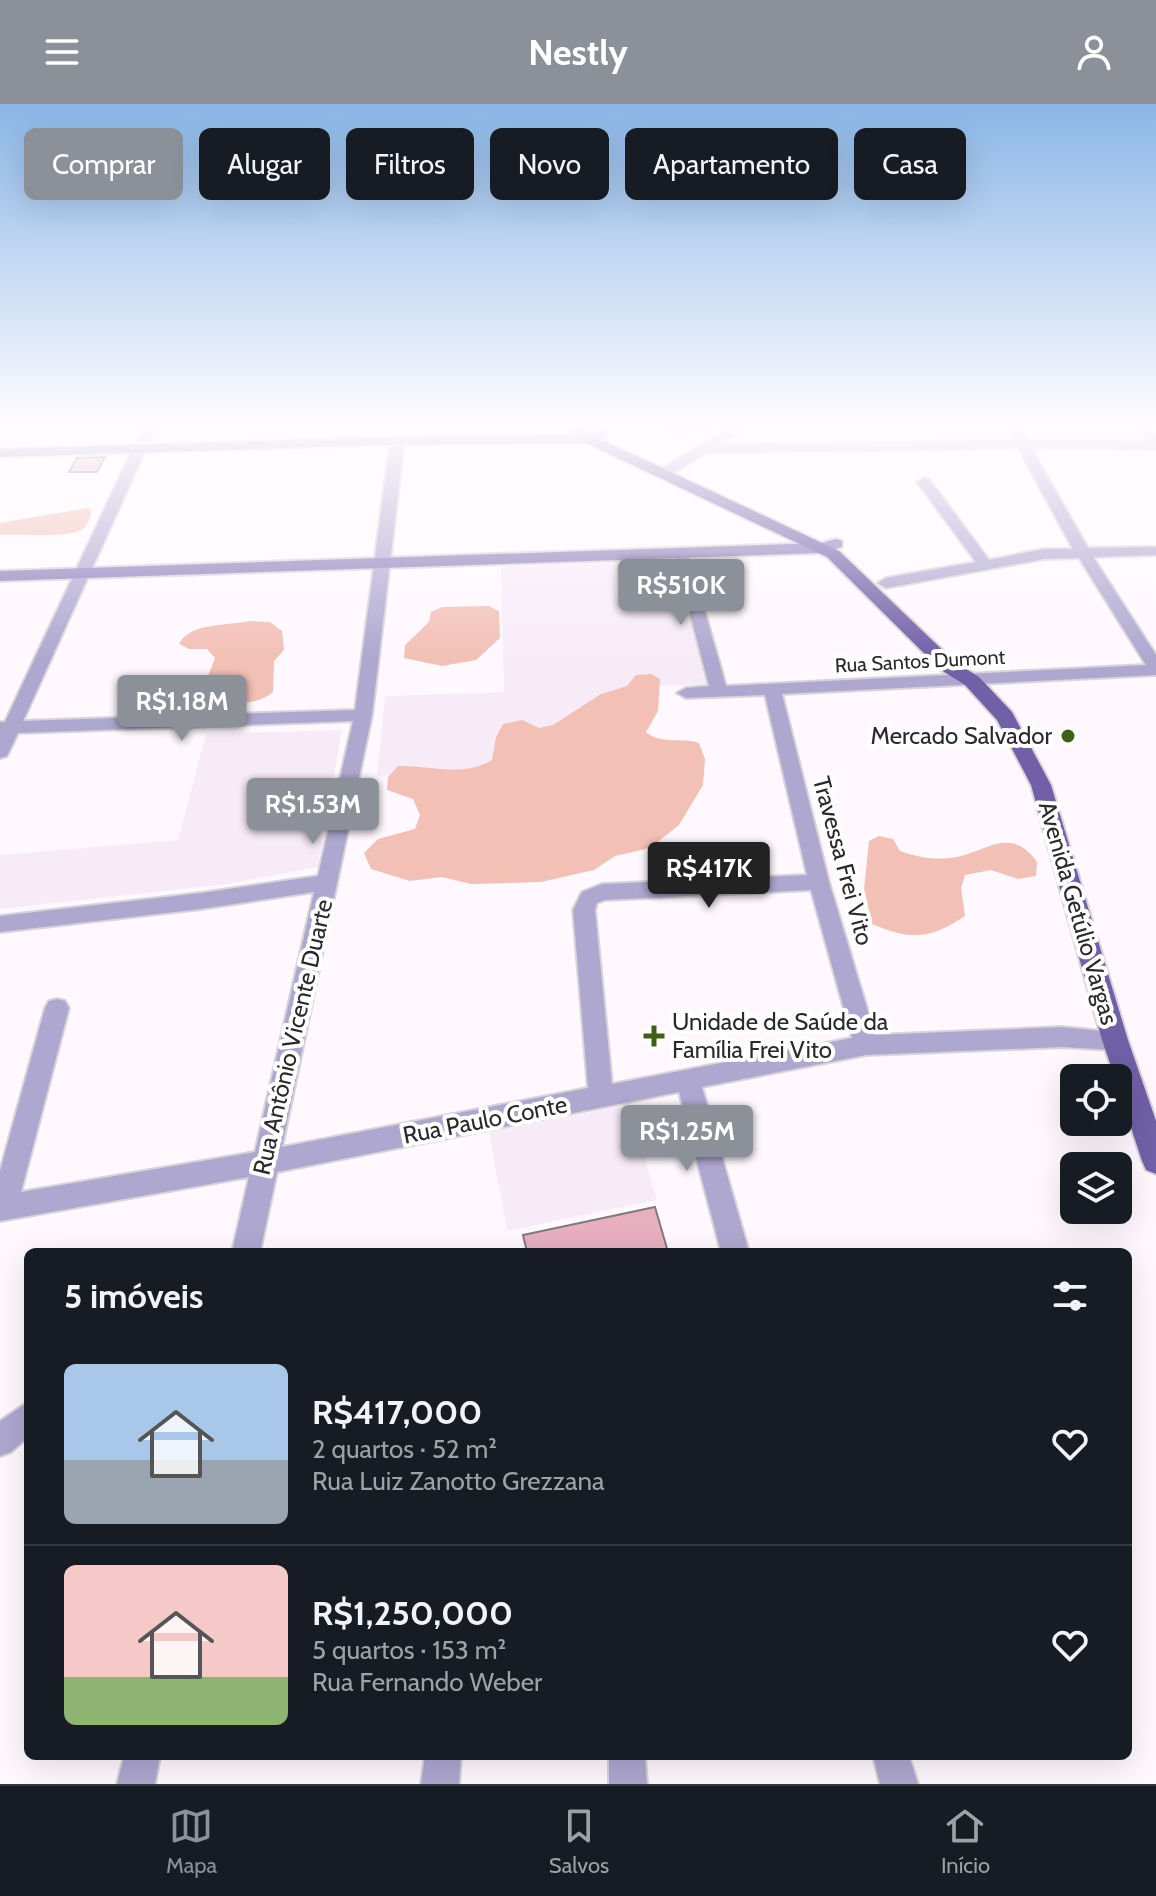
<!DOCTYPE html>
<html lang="pt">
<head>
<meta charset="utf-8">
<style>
  body { margin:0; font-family:Cabin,sans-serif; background:#20242c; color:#f1f3f6; height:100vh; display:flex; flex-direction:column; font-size:30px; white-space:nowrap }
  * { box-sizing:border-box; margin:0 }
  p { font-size:26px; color:#9ea1a6 }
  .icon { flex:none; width:44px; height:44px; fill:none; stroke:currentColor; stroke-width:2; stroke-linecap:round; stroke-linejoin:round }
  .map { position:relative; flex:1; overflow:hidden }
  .panel { position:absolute; left:24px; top:1144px; width:1108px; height:512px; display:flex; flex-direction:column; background:#171b24; border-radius:12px; box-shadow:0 8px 32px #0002 }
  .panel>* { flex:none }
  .banner { position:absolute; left:24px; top:24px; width:1108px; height:72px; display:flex; gap:16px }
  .tools { position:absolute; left:1060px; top:960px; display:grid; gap:16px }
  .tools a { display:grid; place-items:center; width:72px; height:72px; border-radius:12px; background:#171b24; box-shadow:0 8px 32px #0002; font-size:40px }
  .price { position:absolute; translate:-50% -68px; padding:0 18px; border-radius:8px; background:#8c9099; color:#fff; font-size:26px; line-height:52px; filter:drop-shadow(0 2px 4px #0008) }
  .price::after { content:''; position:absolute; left:50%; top:48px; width:24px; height:18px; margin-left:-12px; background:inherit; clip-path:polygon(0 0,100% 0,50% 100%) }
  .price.active { background:#222; color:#fff }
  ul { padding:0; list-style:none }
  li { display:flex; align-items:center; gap:24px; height:200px; padding:0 40px }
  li+li { border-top:2px solid #363941 }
  li span { display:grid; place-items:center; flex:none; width:224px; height:160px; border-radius:12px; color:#555 }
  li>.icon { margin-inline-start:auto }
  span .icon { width:96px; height:96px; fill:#fffc; stroke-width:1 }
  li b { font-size:34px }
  h2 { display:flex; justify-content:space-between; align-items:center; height:96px; padding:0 40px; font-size:34px }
  .pill { padding:0 28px; border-radius:12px; background:#171b24; box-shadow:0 8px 32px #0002; font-size:28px; line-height:72px }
  .pill.active { background:#8c9099; color:#fff }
  header { display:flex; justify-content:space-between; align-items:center; height:104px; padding:0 40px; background:#8c9099; color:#fff; font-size:36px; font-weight:700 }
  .menu { display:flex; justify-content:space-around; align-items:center; height:112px; border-top:2px solid #363941; background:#171b24; font-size:22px; color:#9ea1a6 }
  .menu a { display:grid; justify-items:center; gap:4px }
  .menu .active { color:#8c9099 }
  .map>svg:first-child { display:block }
  .built { fill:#f8ebf8 }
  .green { fill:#f2c0b5 }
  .building { fill:#e8afc0; stroke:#83797c; stroke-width:2 }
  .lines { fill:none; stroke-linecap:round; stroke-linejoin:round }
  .street-casing { stroke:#d9d4d9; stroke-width:4 }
  .secondary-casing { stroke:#d9d4d9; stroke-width:4 }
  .primary-casing { stroke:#d9d4d9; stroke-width:4 }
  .street { fill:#aea7d0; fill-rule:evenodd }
  .secondary { fill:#8a7eb9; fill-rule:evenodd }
  .primary { fill:#7060a7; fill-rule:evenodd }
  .poi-dot { fill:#3f6117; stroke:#fff; stroke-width:3 }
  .labels { text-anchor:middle; stroke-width:8; stroke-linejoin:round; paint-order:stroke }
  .far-street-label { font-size:20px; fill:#2b292b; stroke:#fff }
  .poi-label { font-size:24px; fill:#2b292b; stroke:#fff; text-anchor:end }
  .street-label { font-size:24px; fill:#2b292b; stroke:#fff }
</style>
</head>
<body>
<header><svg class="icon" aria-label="menu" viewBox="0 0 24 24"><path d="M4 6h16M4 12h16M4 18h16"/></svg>Nestly<svg class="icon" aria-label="person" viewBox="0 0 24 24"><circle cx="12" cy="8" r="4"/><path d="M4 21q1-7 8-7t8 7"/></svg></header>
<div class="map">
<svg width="1156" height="1680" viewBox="0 0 1156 1680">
  <rect width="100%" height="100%" fill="#fff9ff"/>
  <path class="built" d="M611 459 619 508 690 506 707 580 655 582 502 667 377 672 385 592 504 588 501 463Z
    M342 626 318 763 228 780 0 805V751L178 736 206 630Z
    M629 1001 657 1096 507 1127 489 1028Z"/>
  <path class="green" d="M88 404 92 406C90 412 89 420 84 424 70 435 18 430 0 431V419Z
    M489 502 499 507 500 534 476 556 442 562 404 554 405 541 429 518 431 508 442 503Z
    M250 517 270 518 282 527 284 546 274 557 273 588C256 603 228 599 207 597L202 588 215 554 207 545H189L179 540C190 518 228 522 250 517Z
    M651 570 660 575 658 607 646 628C660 641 681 633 699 639L705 655 703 681 679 721 650 744 615 752 594 766 541 778 471 780 442 773 410 777 371 765 364 749 378 735 415 725 420 711 413 695 387 686 388 673 398 662C431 661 462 674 492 656L496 633 503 620 522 616 539 624 553 621 601 590 627 582 636 571Z
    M879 732 893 735 900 747C917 753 932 756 950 754 984 751 1009 719 1037 758L1036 772 1018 775 991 766 965 771 961 784 965 812C930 836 910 836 872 820L864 785 869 737Z"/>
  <path class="building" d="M105 353 97 368H69L77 354Z
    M655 1103 668 1148H527L523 1131Z"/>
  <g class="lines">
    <defs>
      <path id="street" d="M145 319H157L149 336 143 340 137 336Z
        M587 319H605L592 326 586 322Z
        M689 319H752L720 341 1014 336 1005 319H1017L1027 336 1147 337 1134 319H1147L1156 331V345L1031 344 1088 444 1156 443V451L1093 453 1156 551V571L782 590 829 778 875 931 1062 923 1123 929 1127 936 1123 943 1115 946 1062 943 866 951 702 983 749 1148H721L679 988 277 1068 260 1148H232L249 1073 0 1117V1067L45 904 49 897 57 895 65 897 69 904 21 1088 255 1048 314 788 201 805 0 828V812L201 789 318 772 353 617 18 629 7 652 0 654V618H5L133 344 145 347 23 617 355 606 390 339 397 335 404 339 372 611 282 1043 588 984 573 806 582 788 602 780 807 771 765 591 686 594 677 589 686 584 709 582 674 448 676 445H686L688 448 726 582 1146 561 1079 454 1044 455 886 484 878 479 886 474 976 458 917 378 924 374 929 375 989 456 1044 445H1073L1018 344 706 349 669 372H659V366L728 325 672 328 666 324 672 320ZM811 786 852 934 612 980 595 806 597 799 605 796Z
        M28 1298V1333L11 1348 0 1352V1317Z
        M124 1652H160L155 1680H117Z
        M425 1652H461L459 1680H421Z
        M609 1652H645L647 1680H609Z
        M873 1652H909L918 1680H880Z"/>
      <path id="secondary" d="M601 323 608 327 602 336 589 339 379 341 0 353V345L379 333 589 331Z
        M836 435 842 437V443L822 449 0 477V467L821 439Z"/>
      <path id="primary" d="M560 319H576L594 332 839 447 955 558 979 573 1012 608 1051 681 1128 936 1156 1017V1070L1146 1066 1142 1057 1118 984V974H1115L1102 936 1031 681 997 616 965 581 941 566 827 453 584 338Z"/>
    </defs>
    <use href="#street" class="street-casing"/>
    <use href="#secondary" class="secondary-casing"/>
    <use href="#primary" class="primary-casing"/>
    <use href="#street" class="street"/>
    <use href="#secondary" class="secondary"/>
    <use href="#primary" class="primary"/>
  </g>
  <linearGradient id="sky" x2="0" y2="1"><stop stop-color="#8ab6e7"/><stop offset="0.58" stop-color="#fffcff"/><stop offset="1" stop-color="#fffcff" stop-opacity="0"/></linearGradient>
  <rect width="1156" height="554" fill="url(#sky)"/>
  <g class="poi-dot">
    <circle cx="1068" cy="632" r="8"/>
    <path d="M650 920h8v8h8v8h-8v8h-8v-8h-8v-8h8z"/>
  </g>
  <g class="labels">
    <g class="far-street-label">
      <text transform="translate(920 557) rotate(-3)" y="7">Rua Santos Dumont</text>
    </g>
    <g class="poi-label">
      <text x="1052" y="640">Mercado Salvador</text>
      <text x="672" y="926" text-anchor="start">Unidade de Saúde da<tspan x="672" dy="28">Família Frei Vito</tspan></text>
    </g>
    <g class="street-label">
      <text transform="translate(843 757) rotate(75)" y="8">Travessa Frei Vito</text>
      <text transform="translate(1078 809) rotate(74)" y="8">Avenida Getúlio Vargas</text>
      <text transform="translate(293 933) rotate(-77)" y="8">Rua Antônio Vicente Duarte</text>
      <text transform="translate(485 1016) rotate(-11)" y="8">Rua Paulo Conte</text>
    </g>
  </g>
</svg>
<div class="tools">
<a><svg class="icon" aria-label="locate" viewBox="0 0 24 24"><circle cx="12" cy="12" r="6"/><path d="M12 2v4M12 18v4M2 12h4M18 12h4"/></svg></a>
<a><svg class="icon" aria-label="layers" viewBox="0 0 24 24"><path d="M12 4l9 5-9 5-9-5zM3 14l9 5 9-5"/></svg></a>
</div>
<b class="price" style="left:681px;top:523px">R$510K</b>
<b class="price" style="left:182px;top:639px">R$1.18M</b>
<b class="price" style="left:313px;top:742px">R$1.53M</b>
<b class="price active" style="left:709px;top:806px">R$417K</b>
<b class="price" style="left:687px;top:1069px">R$1.25M</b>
<div class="banner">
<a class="pill active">Comprar</a>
<a class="pill">Alugar</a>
<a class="pill">Filtros</a>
<a class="pill">Novo</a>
<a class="pill">Apartamento</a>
<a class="pill">Casa</a>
</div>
<section class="panel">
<h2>5 imóveis<svg class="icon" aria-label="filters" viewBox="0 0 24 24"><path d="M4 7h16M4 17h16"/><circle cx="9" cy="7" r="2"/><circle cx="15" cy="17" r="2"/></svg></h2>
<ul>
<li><span style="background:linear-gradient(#a9c7e8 60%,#9aa5b1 0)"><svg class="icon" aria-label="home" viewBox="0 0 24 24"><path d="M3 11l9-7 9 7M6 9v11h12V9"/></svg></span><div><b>R$417,000</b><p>2 quartos · 52 m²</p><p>Rua Luiz Zanotto Grezzana</p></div><svg class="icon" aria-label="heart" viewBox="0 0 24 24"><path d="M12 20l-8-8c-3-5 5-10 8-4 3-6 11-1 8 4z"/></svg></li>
<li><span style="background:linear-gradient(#f6c9c9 70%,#8fb573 0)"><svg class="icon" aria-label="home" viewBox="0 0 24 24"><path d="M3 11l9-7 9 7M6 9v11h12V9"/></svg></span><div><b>R$1,250,000</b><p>5 quartos · 153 m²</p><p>Rua Fernando Weber</p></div><svg class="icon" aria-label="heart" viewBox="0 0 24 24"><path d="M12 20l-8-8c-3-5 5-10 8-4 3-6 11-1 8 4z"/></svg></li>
</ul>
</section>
</div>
<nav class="menu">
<a class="active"><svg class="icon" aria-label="map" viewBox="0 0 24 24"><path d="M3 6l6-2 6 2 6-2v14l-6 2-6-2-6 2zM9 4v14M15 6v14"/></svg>Mapa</a>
<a><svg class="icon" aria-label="saved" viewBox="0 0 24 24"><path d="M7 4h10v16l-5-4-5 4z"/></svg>Salvos</a>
<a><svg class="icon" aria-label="home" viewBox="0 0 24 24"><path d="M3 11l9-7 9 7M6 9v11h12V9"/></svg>Início</a>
</nav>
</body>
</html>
